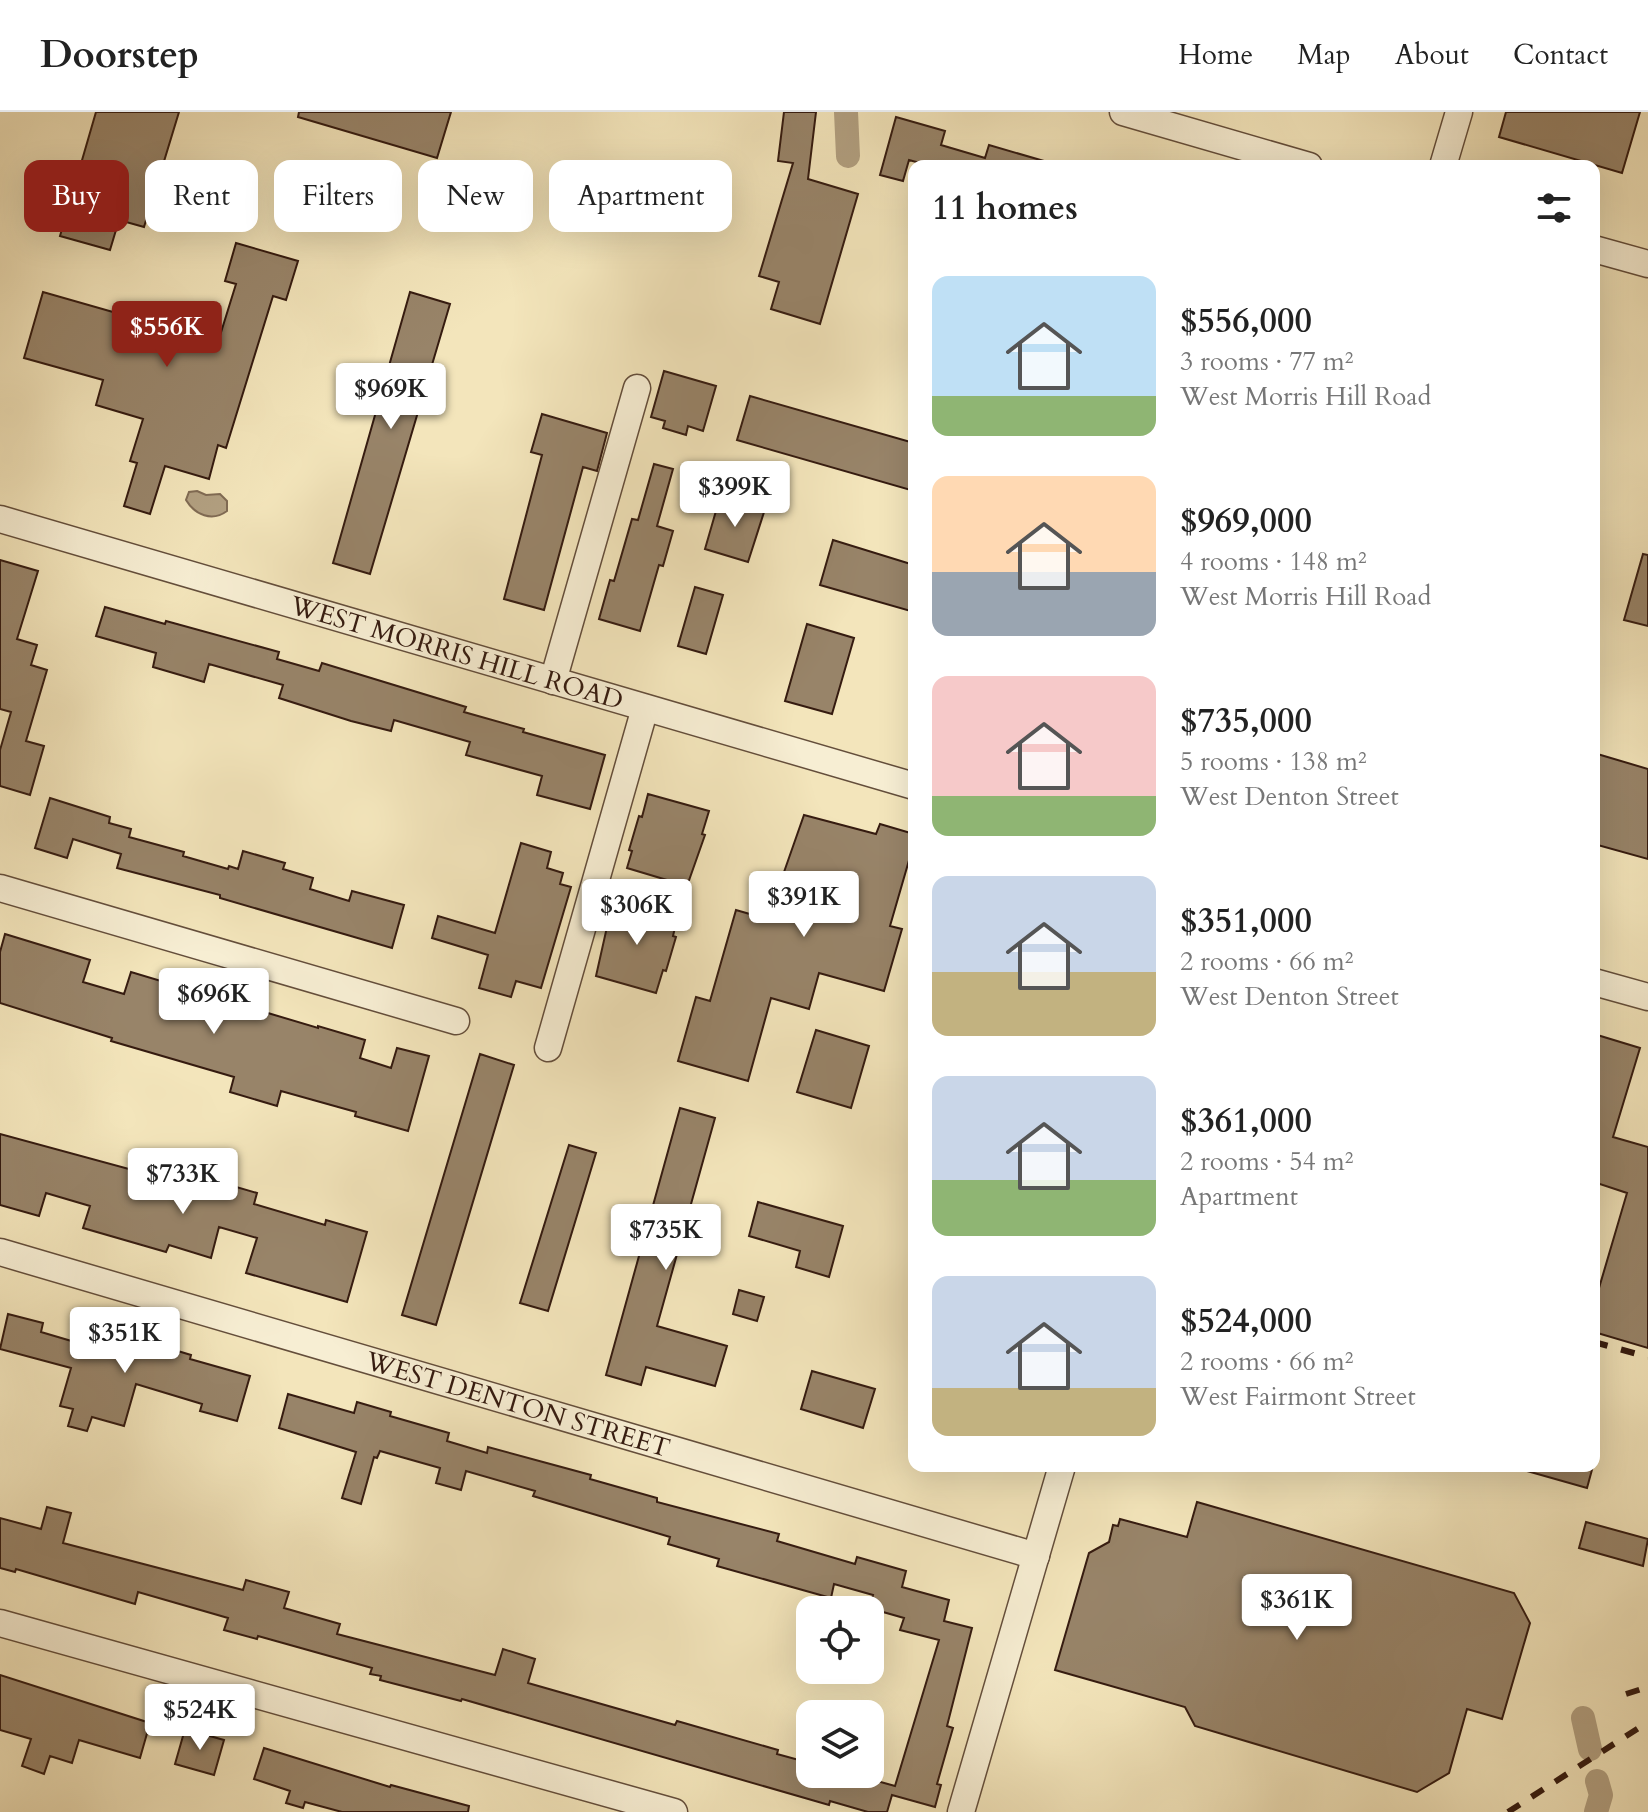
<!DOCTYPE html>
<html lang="en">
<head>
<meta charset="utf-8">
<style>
  body { margin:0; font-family:Cardo,serif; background:#f2f2f2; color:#222; height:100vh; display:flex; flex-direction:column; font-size:30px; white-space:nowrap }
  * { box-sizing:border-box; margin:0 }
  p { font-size:26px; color:#767676 }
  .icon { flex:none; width:44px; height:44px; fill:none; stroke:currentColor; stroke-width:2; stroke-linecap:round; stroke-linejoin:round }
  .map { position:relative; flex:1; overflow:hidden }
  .details { position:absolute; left:908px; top:48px; width:692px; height:1312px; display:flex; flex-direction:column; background:#fff; border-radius:16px; box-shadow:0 8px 32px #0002 }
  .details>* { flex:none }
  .banner { position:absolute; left:24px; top:48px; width:760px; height:72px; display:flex; gap:16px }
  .fabs { position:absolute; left:796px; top:1484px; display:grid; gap:16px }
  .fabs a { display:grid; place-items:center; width:88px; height:88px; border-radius:16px; background:#fff; box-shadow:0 8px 32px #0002; font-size:40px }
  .price { position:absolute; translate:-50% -68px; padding:0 18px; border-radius:8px; background:#fff; color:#222; font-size:26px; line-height:52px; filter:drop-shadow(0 2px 4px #0008) }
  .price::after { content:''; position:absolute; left:50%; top:48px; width:24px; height:18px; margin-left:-12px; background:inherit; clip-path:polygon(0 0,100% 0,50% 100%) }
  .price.active { background:#8f2418; color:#fff }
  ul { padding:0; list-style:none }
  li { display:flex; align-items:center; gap:24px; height:200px; padding:0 24px }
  li span { display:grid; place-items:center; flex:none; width:224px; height:160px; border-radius:16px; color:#555 }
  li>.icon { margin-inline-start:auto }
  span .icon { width:96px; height:96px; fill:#fffc; stroke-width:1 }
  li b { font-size:34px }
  h2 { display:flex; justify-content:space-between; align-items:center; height:96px; padding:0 24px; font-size:34px }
  .chip { padding:0 28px; border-radius:16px; background:#fff; box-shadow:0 8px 32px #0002; font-size:28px; line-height:72px }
  .chip.active { background:#8f2418; color:#fff }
  header { display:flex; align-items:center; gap:48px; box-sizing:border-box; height:112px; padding:0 40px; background:#fff; border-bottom:2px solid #e0e0e0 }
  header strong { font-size:38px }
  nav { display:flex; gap:44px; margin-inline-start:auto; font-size:28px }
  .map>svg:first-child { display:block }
  .water { fill:#b2a081; stroke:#806b54; stroke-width:2 }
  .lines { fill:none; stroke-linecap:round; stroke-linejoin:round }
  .canal { stroke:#b2a081; stroke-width:24 }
  .building { fill:#988469; stroke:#351b10; stroke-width:2 }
  .minor-casing { stroke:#644e3b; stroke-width:29 }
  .minor { stroke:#f7eed3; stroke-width:26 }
  .rail { stroke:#351b10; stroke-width:6; stroke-dasharray:14 14; stroke-linecap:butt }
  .labels { text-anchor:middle; stroke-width:6; stroke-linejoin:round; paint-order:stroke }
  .street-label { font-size:26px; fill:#351b10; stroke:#f7eed3 }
</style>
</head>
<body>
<header>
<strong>Doorstep</strong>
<nav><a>Home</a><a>Map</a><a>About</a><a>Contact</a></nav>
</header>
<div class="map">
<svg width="1648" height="1700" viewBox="0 0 1648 1700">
  <rect width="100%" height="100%" fill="#f3e5bb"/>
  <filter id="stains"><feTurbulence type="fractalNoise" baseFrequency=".0025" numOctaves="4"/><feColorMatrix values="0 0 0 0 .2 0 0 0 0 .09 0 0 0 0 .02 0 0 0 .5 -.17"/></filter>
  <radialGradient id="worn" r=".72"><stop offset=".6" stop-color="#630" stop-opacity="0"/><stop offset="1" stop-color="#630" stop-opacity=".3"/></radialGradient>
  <path class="water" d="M197 379 206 383 220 382 227 389V399C212 410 195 403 186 388L189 380Z"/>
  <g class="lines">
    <path class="canal" d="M846 0 848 44
      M1583 1606 1590 1637
      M1596 1700 1601 1683 1597 1669"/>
  </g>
  <path class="building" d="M96 0H179L144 115 119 108 110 138 60 124Z
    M299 0H451L437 46 298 5Z
    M784 0H816L808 67 858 82 820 212 771 197 779 170 759 164 793 51 778 49Z
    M1506 0H1640L1622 61 1499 25Z
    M896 5 945 19 941 33 985 46 989 33 1044 49 1043 54H931L909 48 903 69 880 63Z
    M236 131 298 149 286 188 273 184 226 336 218 333 209 367 165 354 150 402 124 394 137 351 130 349 143 307 96 293 103 268 24 246 43 180 218 230 236 172 225 169Z
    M410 180 450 192 370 462 333 451Z
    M664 259 716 274 703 319 688 314 686 323 663 316 665 309 651 305Z
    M750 284 914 331V379L737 328Z
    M542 302 607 321 597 359 583 355 544 498 504 487 542 343 531 340Z
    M654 352 673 357 657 414 673 419 663 454 659 453 640 519 599 507 610 468 614 469 632 407 638 408Z
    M720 385 765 397 748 450 705 437Z
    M833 428 914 453V500L820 473Z
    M1643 442 1648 443V514L1624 508Z
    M0 448 38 459 17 527 37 533 31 553 47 558 26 629 44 634 30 683 0 674V638L11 600 0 597Z
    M695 475 723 483 706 542 678 534Z
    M105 495 165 512 166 509 279 540 277 547 319 559 322 551 466 595 464 600 524 617 523 620 605 643 590 697 537 683 542 664 466 643 470 630 394 608 391 619 351 609 279 586 283 573 209 552 204 570 153 555 156 541 96 524Z
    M807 512 854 526 832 602 785 589Z
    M1594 641 1648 657V747L1594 732Z
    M648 682 709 699 702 722 705 723 687 774 627 756 632 739 629 738 639 704 642 705Z
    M50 686 110 705 109 711 131 717 129 725 184 740 183 744 228 757 229 754 238 757 243 739 285 751 283 757 313 766 310 777 349 789 352 779 404 793 392 836 220 786V783L117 756 121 742 73 727 67 746 35 736Z
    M804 703 876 722 880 712 914 722V731L890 814 902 817 884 879 819 861 809 897 771 886 748 969 678 949 696 885 710 889 736 798 774 809 787 761 784 760Z
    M521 731 551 740 547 756 563 761 560 772 571 775 541 876 516 869 511 885 479 876 488 843 432 826 438 804 495 821Z
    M618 789 677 807 673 824 676 825 666 859 663 858 656 881 596 864 609 806 612 807Z
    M5 822 90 848 83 870 124 882 131 860 318 916V914L365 928 360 946 391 956 397 936 429 944 408 1019 355 1004 356 1000 281 979 277 994 230 980 234 965 111 929 112 926 0 891V840Z
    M816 918 869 934 851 996 797 980Z
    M1594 922 1640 936 1613 1025 1648 1035V1236L1594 1220V1193L1627 1081 1600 1072 1594 1074Z
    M480 942 514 953 436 1213 402 1203Z
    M680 996 715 1006 657 1214 727 1234 715 1274 646 1255 641 1273 606 1263Z
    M0 1022 129 1057V1059L197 1079 202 1065 257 1081 254 1092 325 1113 326 1108 367 1120 347 1190 246 1161 257 1126 219 1115 211 1146 169 1133 166 1140 83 1116 90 1094 46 1081 39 1104 0 1093Z
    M569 1033 596 1041 548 1199 520 1191Z
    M758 1090 843 1114 829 1165 796 1155 800 1139 749 1124Z
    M739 1178 764 1185 757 1209 733 1202Z
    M8 1202 43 1211 41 1220 129 1246 135 1226 191 1243 190 1247 250 1264 237 1309 200 1299 202 1292 136 1272 124 1314 92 1305 87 1319 68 1314 73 1297 60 1294 71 1256 0 1237Z
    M812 1259 875 1277 863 1316 801 1297Z
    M288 1282 354 1301 357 1290 391 1300 390 1304 449 1321 447 1329 487 1341 488 1335 543 1350 591 1363 590 1367 657 1386V1390L779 1422 777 1429 855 1452 857 1445 906 1459 902 1475 949 1488 944 1509 972 1516 947 1614 953 1616 937 1672 941 1673 935 1695 892 1683 887 1700H868L830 1689 829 1693 462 1587 461 1589 380 1568 381 1564 370 1562 372 1556 258 1524 257 1527 224 1518 228 1506 138 1480 135 1492 16 1457 15 1460 0 1456V1406L41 1417 47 1395 71 1401 63 1431 243 1478 246 1468 289 1480 284 1496 340 1512 337 1522 495 1563 503 1537 535 1547 528 1571 675 1613 677 1609 778 1638 777 1642 810 1651V1662H852L895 1674 939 1528 900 1518 904 1506 869 1496 873 1483 834 1472 831 1486 717 1454 719 1447 668 1432 670 1425 533 1384 535 1379 466 1359 461 1378 436 1371 440 1356 380 1339 377 1346 374 1345 361 1392 342 1386 356 1340 279 1316Z
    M1528 1354H1593L1587 1376 1527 1359Z
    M1197 1390 1514 1481 1530 1511 1502 1607 1467 1597 1449 1661 1417 1680 1195 1614 1185 1595 1055 1558 1089 1441 1109 1430 1113 1413 1118 1414 1120 1407 1187 1425Z
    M1586 1410 1648 1427 1643 1454 1579 1436Z
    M0 1563 150 1611 140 1646 79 1628 72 1651 50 1644 44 1662 22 1654 31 1627 0 1618Z
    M185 1617 224 1628 214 1663 175 1652Z
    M264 1636 390 1675 391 1673 469 1694 468 1700H342L305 1690 303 1696 286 1691 290 1679 254 1667Z"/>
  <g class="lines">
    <defs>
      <g id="minor">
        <path d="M1123 0 1309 54"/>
        <path d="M1443 54 1459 0"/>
        <path d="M1594 137 1648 152"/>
        <path id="s1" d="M0 407 914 674"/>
        <path d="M553 569 637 276"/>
        <path d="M0 776 456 909"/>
        <path d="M1594 870 1648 885"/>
        <path d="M548 936 645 596"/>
        <path id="s2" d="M0 1140 1036 1444"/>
        <path d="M0 1511 674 1700"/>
        <path d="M961 1700 1062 1354"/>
      </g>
    </defs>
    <use href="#minor" class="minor-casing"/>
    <use href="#minor" class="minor"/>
    <path class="rail" d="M1594 1230 1648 1245
      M1626 1582 1648 1575
      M1508 1700 1648 1610"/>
  </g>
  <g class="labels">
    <g class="street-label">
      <text dy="9" stroke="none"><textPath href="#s1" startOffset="476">WEST MORRIS HILL ROAD</textPath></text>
      <text dy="9" stroke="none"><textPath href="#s2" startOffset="540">WEST DENTON STREET</textPath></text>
    </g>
  </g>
  <rect width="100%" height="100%" filter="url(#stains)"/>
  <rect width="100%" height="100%" fill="url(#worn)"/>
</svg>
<div class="fabs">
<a><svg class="icon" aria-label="locate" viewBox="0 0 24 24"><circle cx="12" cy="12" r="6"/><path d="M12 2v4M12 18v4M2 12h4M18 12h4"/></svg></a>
<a><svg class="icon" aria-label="layers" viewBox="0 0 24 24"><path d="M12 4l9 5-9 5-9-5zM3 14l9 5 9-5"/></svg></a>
</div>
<b class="price active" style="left:167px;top:257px">$556K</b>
<b class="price" style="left:391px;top:319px">$969K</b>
<b class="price" style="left:735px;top:417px">$399K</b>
<b class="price" style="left:804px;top:827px">$391K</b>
<b class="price" style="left:637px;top:835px">$306K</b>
<b class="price" style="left:214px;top:924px">$696K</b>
<b class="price" style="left:183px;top:1104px">$733K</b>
<b class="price" style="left:666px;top:1160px">$735K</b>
<b class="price" style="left:125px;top:1263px">$351K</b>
<b class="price" style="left:1297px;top:1530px">$361K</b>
<b class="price" style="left:200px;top:1640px">$524K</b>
<div class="banner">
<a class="chip active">Buy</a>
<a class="chip">Rent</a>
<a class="chip">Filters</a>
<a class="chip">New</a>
<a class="chip">Apartment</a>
</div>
<section class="details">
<h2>11 homes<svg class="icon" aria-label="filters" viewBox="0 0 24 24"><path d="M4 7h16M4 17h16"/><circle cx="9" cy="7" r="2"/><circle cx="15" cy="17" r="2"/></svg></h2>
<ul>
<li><span style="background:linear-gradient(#bfe0f5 75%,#8fb573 0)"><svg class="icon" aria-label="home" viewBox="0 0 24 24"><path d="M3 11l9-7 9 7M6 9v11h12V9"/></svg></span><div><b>$556,000</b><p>3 rooms · 77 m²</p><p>West Morris Hill Road</p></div></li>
<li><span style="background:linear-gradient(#ffd9b3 60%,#9aa5b1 0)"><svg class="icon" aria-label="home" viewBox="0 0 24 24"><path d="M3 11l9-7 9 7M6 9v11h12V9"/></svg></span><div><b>$969,000</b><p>4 rooms · 148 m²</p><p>West Morris Hill Road</p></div></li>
<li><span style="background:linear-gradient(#f6c9c9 75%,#8fb573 0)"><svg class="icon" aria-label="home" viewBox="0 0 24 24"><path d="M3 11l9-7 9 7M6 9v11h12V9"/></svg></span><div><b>$735,000</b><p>5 rooms · 138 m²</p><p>West Denton Street</p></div></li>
<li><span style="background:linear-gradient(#c9d6e8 60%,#c2b280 0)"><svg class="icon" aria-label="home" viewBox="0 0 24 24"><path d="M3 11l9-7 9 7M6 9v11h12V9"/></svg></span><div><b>$351,000</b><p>2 rooms · 66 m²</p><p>West Denton Street</p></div></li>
<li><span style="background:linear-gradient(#c9d6e8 65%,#8fb573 0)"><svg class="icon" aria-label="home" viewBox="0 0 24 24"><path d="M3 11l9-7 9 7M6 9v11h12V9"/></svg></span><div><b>$361,000</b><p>2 rooms · 54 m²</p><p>Apartment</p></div></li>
<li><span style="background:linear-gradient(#c9d6e8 70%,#c2b280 0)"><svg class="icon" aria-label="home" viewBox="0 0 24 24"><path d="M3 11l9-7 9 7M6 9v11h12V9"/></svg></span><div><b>$524,000</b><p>2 rooms · 66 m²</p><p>West Fairmont Street</p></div></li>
</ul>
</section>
</div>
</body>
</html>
